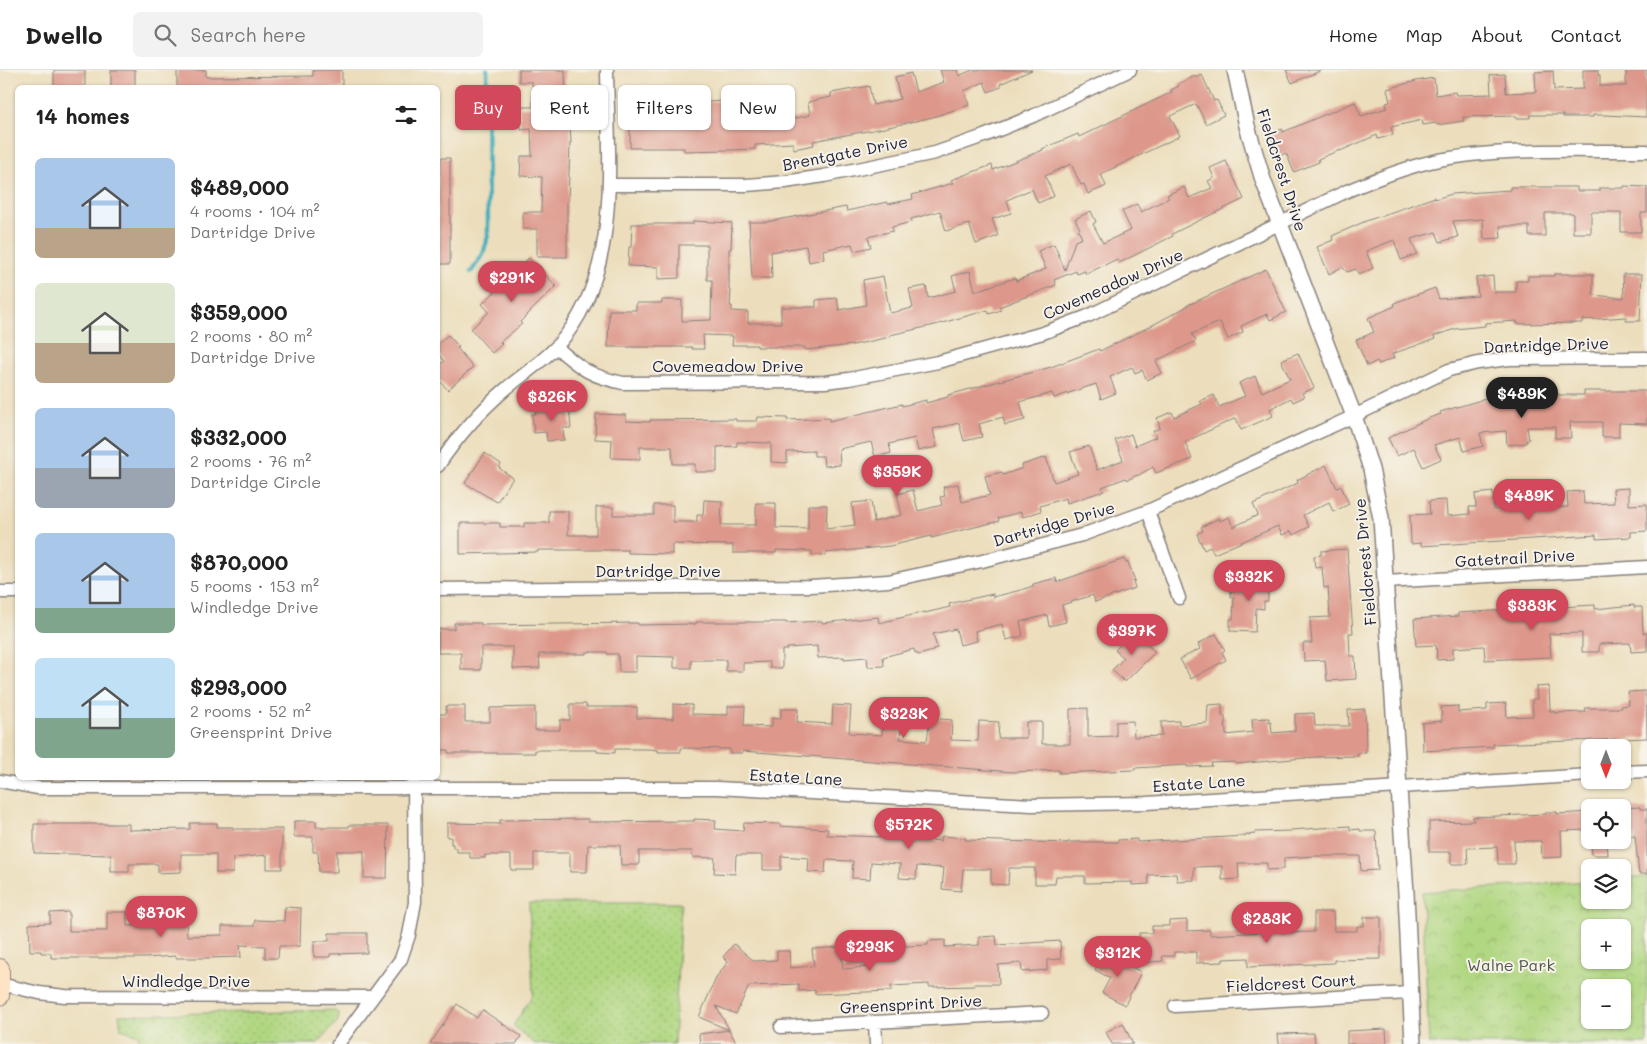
<!DOCTYPE html>
<html lang="en">
<head>
<meta charset="utf-8">
<style>
  body { margin:0; font-family:Mali,sans-serif; background:#f2f2f2; color:#222; height:100vh; display:flex; flex-direction:column; font-size:19px; white-space:nowrap }
  * { box-sizing:border-box; margin:0 }
  p { font-size:16px; color:#767676 }
  .icon { flex:none; width:28px; height:28px; fill:none; stroke:currentColor; stroke-width:2; stroke-linecap:round; stroke-linejoin:round }
  .map { position:relative; flex:1; overflow:hidden }
  .details { position:absolute; left:15px; top:15px; width:425px; height:695px; display:flex; flex-direction:column; background:#fff; border-radius:8px; box-shadow:0 1px 4px #0004 }
  .details>* { flex:none }
  .guide { position:absolute; left:455px; top:15px; width:475px; height:45px; display:flex; gap:10px }
  .needle { width:32px; rotate:180deg }
  .controls { position:absolute; left:1581px; top:669px; display:grid; gap:10px }
  .controls a { display:grid; place-items:center; width:50px; height:50px; border-radius:8px; background:#fff; box-shadow:0 1px 4px #0004; font-size:25px }
  .price { position:absolute; translate:-50% -42px; padding:0 11px; border-radius:18px; background:#d1495b; color:#fff; font-size:16px; line-height:32px; filter:drop-shadow(0 1px 2px #0008) }
  .price::after { content:''; position:absolute; left:50%; top:30px; width:15px; height:11px; margin-left:-8px; background:inherit; clip-path:polygon(0 0,100% 0,50% 100%) }
  .price.selected { background:#222; color:#fff }
  ul { padding:0; list-style:none }
  li { display:flex; align-items:center; gap:15px; height:125px; padding:0 20px }
  li span { display:grid; place-items:center; flex:none; width:140px; height:100px; border-radius:8px; color:#555 }
  li>.icon { margin-inline-start:auto }
  span .icon { width:60px; height:60px; fill:#fffc; stroke-width:1 }
  li b { font-size:21px }
  h2 { display:flex; justify-content:space-between; align-items:center; height:60px; padding:0 20px; font-size:21px }
  .chip { padding:0 18px; border-radius:8px; background:#fff; box-shadow:0 1px 4px #0004; font-size:18px; line-height:45px }
  .chip.selected { background:#d1495b; color:#fff }
  header { display:flex; align-items:center; gap:30px; box-sizing:border-box; height:70px; padding:0 25px; background:#fff; border-bottom:1px solid #e0e0e0 }
  header strong { font-size:24px }
  nav { display:flex; gap:28px; margin-inline-start:auto; font-size:18px }
  .search { width:350px; height:45px; background:#f2f2f2; display:flex; align-items:center; gap:12px; box-sizing:border-box; padding:0 18px; border-radius:8px; color:#767676; font-size:19px }
  .map>svg:first-child { display:block }
  .grass { fill:url(#grass-dots); stroke:#697c5e }
  .park { fill:url(#park-crowns); stroke:#697c5e; fill-rule:evenodd }
  .lines { fill:none; stroke-linecap:round; stroke-linejoin:round }
  .stream { stroke:#3eaeba; stroke-width:4.5 }
  .building { fill:#dd988b }
  .minor-casing { stroke:#87807c; stroke-width:15 }
  .tertiary-casing { stroke:#87807c; stroke-width:18 }
  .secondary-casing { stroke:#87807c; stroke-width:20 }
  .minor { stroke:#fff; stroke-width:12 }
  .tertiary { stroke:#fff; stroke-width:15 }
  .secondary { stroke:#fee4c5; stroke-width:18 }
  .labels { text-anchor:middle; stroke-width:4; stroke-linejoin:round; paint-order:stroke }
  .street-label { font-size:16px; fill:#22223b; stroke:#f7f3e8 }
  .park-label { font-size:16px; fill:#4d5850; stroke:#f7f3e8 }
</style>
</head>
<body>
<header>
<strong>Dwello</strong>
<div class="search"><svg class="icon" aria-label="search" viewBox="0 0 24 24"><circle cx="10" cy="10" r="6"/><path d="M15 15l6 6"/></svg>Search here</div>
<nav><a>Home</a><a>Map</a><a>About</a><a>Contact</a></nav>
</header>
<div class="map">
<svg width="1647" height="974" viewBox="0 0 1647 974">
  <defs>
    <pattern id="grass-dots" width="8" height="8" patternUnits="userSpaceOnUse" patternTransform="scale(1.25)"><rect width="8" height="8" fill="#b0d781"/><path d="M2 2h.1M6 6h.1" fill="none" stroke="#97b870" stroke-width="1.8" stroke-linecap="round"/></pattern>
    <pattern id="park-crowns" width="20" height="18" patternUnits="userSpaceOnUse" patternTransform="scale(1.25)"><rect width="20" height="18" fill="#b0d781"/><path d="M2 6a3 3 0 1 1 6 0M12 15a3 3 0 1 1 6 0" fill="none" stroke="#97b870"/></pattern>
  </defs>
  <rect width="100%" height="100%" fill="#f7f3e8"/>
  <filter id="ink" filterUnits="userSpaceOnUse"><feTurbulence type="fractalNoise" baseFrequency=".02" numOctaves="2"/><feDisplacementMap in="SourceGraphic" scale="10" xChannelSelector="R" yChannelSelector="G"/><feConvolveMatrix kernelMatrix="1 2 1 2 8 2 1 2 1" color-interpolation-filters="sRGB"/></filter>
  <filter id="wash" filterUnits="userSpaceOnUse"><feTurbulence type="fractalNoise" baseFrequency=".0096" numOctaves="4" result="noise"/><feDisplacementMap in="SourceGraphic" scale="20" xChannelSelector="R" yChannelSelector="G"/><feGaussianBlur stdDeviation="1.12" result="paint"/><feColorMatrix in="noise" values="0 0 0 0 0 0 0 0 0 0 0 0 0 0 0 0 0 1.4 0 .05"/><feComposite in="paint" operator="in"/></filter>
  <g filter="url(#wash)">
    <rect width="100%" height="100%" fill="#ecdebc"/>
    <path class="grass" d="M529 833H681L674 974H535L513 956 533 924Z
      M334 940 339 944 338 951 317 974H138L139 965 121 959 119 945Z"/>
    <path class="park" d="M1647 807V974H1429L1422 822 1590 811V830H1622L1623 809ZM1590 858H1622V890H1590ZM1590 918H1622V950H1590Z"/>
    <g class="lines">
      <path class="stream" d="M471 202 483 184 488 166 487 0"/>
    </g>
    <g id="blocks">
      <path class="building" d="M54 0H85V18H54Z
        M111 0H135V18H111Z
        M177 0H206V7L313 6V0H342V18H177Z
        M519 0H565L566 36H569L571 73H570L568 132H567V187H537V159H523V142H541L542 107 520 106 521 86H532L531 59 521 60 520 37H533L532 12H519Z
        M940 0H957L959 6 972 0H1032L1000 14 1001 17 988 22 984 12 964 21 969 35 933 47 884 58 813 71 814 75 794 79 793 73 755 75V79L730 80 684 81V78H630V36H675V42H707V32L728 31V41L757 40V32L773 31 774 53 810 45 808 32 831 27V23L869 16 873 35 900 29 895 7 911 3 916 22 944 12Z
        M1286 0H1322L1292 13Z
        M1583 0H1598V5H1600V16H1626V0H1647L1646 47 1605 45H1593V47H1563V45H1530V48H1516V46L1463 47 1464 51 1437 55 1436 53 1423 55 1422 50 1391 57 1393 65 1378 69 1377 65 1340 81V80L1318 89 1319 92 1294 102 1286 83 1279 86 1270 64 1282 59 1283 62 1355 32 1361 46 1387 38 1386 33 1390 32 1387 19 1416 11 1434 8 1436 25 1455 22 1456 25 1491 24 1490 5 1505 4 1506 23 1536 22 1535 2 1553 1 1554 20 1583 19Z
        M1202 5 1214 31 1217 30 1224 45 1206 54 1196 34 1170 46 1180 66 1101 104 1106 116 1088 124 1084 114 1081 115 1071 94 1045 106 1054 126 1038 133 1032 119 1007 130 1011 143 992 149 998 166 976 174 969 154 946 161 940 141 911 149V152L892 157 893 161 868 167 871 177 854 181 852 174 823 180 824 189 809 192 806 176 771 182 772 208H752L749 152H766L846 137 847 141 887 132 888 134 913 129 912 125 953 113 951 110 992 95 993 100 1043 80 1042 79 1078 64 1079 67 1172 22 1171 20 1179 16 1178 14 1195 6 1196 8Z
        M438 88H450V194H438Z
        M1226 91 1244 129 1200 150 1172 164 1173 166 1119 193 1117 189 1086 204 1085 201 1077 204 1076 201 1054 210 1056 215 999 237 1001 240 989 244 988 240 935 255 890 265V267L853 275 805 280V277H757V275H732L733 266 703 265 704 279H692V277H608L609 240H636V233H662V230H682V251L711 250 712 210H707V175H679V208L658 209V197L628 196 629 177H631L632 154H693V151L732 153 731 179H729V220H731L730 236H732V241L748 242V253H781V237H816V230L837 228 839 240 866 235 863 210 883 206 890 243 913 238 909 219 926 216 928 228 956 221 952 206 970 201 975 221 1015 208 1016 211 1046 199 1038 181 1054 174 1065 200 1075 171 1082 168 1078 160 1080 159 1075 149 1091 141 1096 152 1093 154 1103 173 1131 160 1122 141 1137 134 1141 142 1169 128 1167 125 1184 117 1189 128 1212 118 1208 111 1214 108 1210 98Z
        M1624 116 1647 117V143H1641V162H1621V142H1591V163H1573V143H1545V166H1529V156H1500L1501 168 1484 169 1483 149 1453 151 1458 167 1440 172 1436 162 1411 169 1417 184 1401 190 1394 170 1366 181 1373 198 1359 205 1356 199 1347 202 1342 197 1329 204 1317 177 1333 170 1332 166 1366 151 1435 127V129L1452 124 1510 120V117H1577V121H1600V118H1624Z
        M529 188 556 216 520 252 522 254 500 272 502 274 492 283 471 259 489 242 482 234 501 216 498 213 517 195 519 198Z
        M1266 199 1286 242 1270 250 1267 244 1241 256 1243 262 1228 269 1220 252 1192 264 1196 271 1156 291 1162 303 1147 310 1142 300 1135 303 1132 297 1110 307 1116 323 1101 329 1096 314 1054 328 1052 323 1020 332 1025 350 1005 355 1003 347 979 354 982 367 964 371 959 353 933 359 937 377 918 381 915 368 889 374 891 383 875 387 871 372 839 379 840 395 824 396 823 386H814V381L787 382V393L771 392V373L737 372V376L717 377V402H695V394H673L672 377H640V389L611 388 612 370 595 369 596 344 626 345V351L650 352V350L736 349V351H757L758 347 787 348V350L829 348V351L902 334V336L926 330V333L948 327V325L1051 297 1099 279 1100 281 1149 257 1186 237V236Z
        M1554 204H1593V225L1624 228 1623 204H1642L1640 251H1626V247L1582 250V253L1517 254V251L1485 253V256L1455 259 1434 266 1435 269 1392 284 1394 288 1379 294 1377 291 1367 296 1356 270 1374 262 1368 248 1395 236 1394 233 1435 218 1439 229 1478 226 1476 208 1493 206 1494 222H1516V211H1528V206H1554Z
        M448 265 459 277 457 278 473 297 448 320 438 309V296L444 291 438 284V274Z
        M1298 283 1314 318 1302 323 1304 327 1293 332 1291 328 1270 339 1273 346 1241 360 1236 348 1185 372 1192 389 1156 403 1153 397 1137 406V405L1127 410 1126 408 1102 417 1104 421 1067 433 1066 428 1040 436 1041 441 1023 447 1021 442 998 448 999 451 931 468V466L890 476 826 483V485H812V481L776 480V483H733V475L672 474V484L628 483V480H538V482L460 484V453H500V457H524V453H549V441H568V465H596V437H613V445H654V435H673V452H697V445H703L704 430 722 431 721 455H756V433H776V458L808 459V435H827L826 459 855 455 852 433 871 431 874 452 902 445 897 424 913 420 918 441 942 435 940 427 945 426 943 417 958 414 962 432 990 425 985 406 1002 402 1003 405 1023 398 1022 395 1046 387 1054 412 1078 404 1070 382 1089 376 1097 400 1123 390 1115 370 1131 364 1135 376 1156 367 1153 361 1160 358 1157 348 1172 342 1174 347 1202 334 1200 331 1214 325 1219 337 1245 326 1239 313 1255 306 1262 322 1290 309 1281 290Z
        M1584 321H1647V354L1619 353V367H1602V352H1570L1571 368H1555V357H1527L1529 370H1526V373L1507 375 1506 361 1480 363 1483 376 1464 381 1460 367 1434 375 1441 389 1423 397 1414 378 1397 386 1388 368 1429 348 1441 344 1440 342 1481 330V329L1530 324 1558 323 1559 325H1584Z
        M569 335 571 358H563L564 370 547 371 546 362 534 363 532 344H536L535 339Z
        M485 383 501 394 499 398 513 408 497 432 465 413Z
        M1326 395 1337 418 1341 416 1349 434 1333 442 1329 432 1303 445 1309 457 1293 465 1291 461 1282 465 1278 456 1214 484 1210 477 1204 480 1197 464 1203 461 1201 457 1219 448 1220 451 1229 447 1233 457 1258 445 1253 434 1298 413 1297 410Z
        M1629 418V435L1647 434V461L1631 462V467L1596 469V465L1421 476V473L1411 474 1410 445 1430 444 1429 431 1446 430 1447 446 1470 444 1469 437H1476L1475 424 1493 422 1494 440 1521 439 1520 425 1537 424 1538 439 1568 437 1567 422 1583 421 1584 434 1614 433 1613 419Z
        M1347 479 1353 563H1349L1350 586H1355L1356 609 1327 611 1325 590 1304 591 1303 573H1312L1310 548 1330 547 1328 517 1324 518 1322 497 1315 498 1314 486 1321 485V481Z
        M1124 489 1126 493 1128 492 1135 511H1133L1135 518 1095 532 1093 525 1062 535 1066 552 1049 556 1047 545 1020 552 1023 566 1006 570 1002 554 975 561 977 571 960 575 956 559 933 564 937 578 933 579V581L918 585 917 583H915L914 579 883 587 884 596 868 597 867 587 844 589V587L818 588 817 576 787 578V580H782V598H770V592L743 593V601H726V590H691V598H674V587L636 586V602H619L618 584H607V582H586V584H539L540 598 513 599V577H481V600H461V583H438V559H454V553H481V555L638 553V555L696 554V552H786V553L822 551V553L878 547 879 553 925 542V543L950 537 949 534 961 531 993 524V527L1021 520 1033 516V514L1056 508 1057 512Z
        M1249 501 1266 502 1265 515 1268 516V531H1264V539L1256 538 1255 562 1230 561V549H1233L1234 527H1231V515H1248Z
        M1595 535V539L1634 535V537H1642L1643 563H1647V581L1631 582 1630 573 1599 574V582H1582V563L1549 564 1551 587 1485 590 1484 576 1453 578V589L1437 590 1436 575 1416 576 1414 549 1458 546V543Z
        M1133 561 1155 582 1125 612 1112 600 1124 588 1115 580Z
        M1216 564 1225 580 1222 582 1226 590 1191 609 1180 589 1200 579 1198 574Z
        M1549 616 1550 641H1554V643L1586 642 1585 638H1622L1621 636 1629 635 1628 622 1646 621 1647 668 1493 674V677L1423 681 1422 653 1442 651 1441 637 1458 636V642L1487 640V634L1506 633 1507 647 1533 646 1532 629H1537L1536 617Z
        M570 634H586V637H637V648L673 649V634L692 635V644L728 645V636H745L744 656 772 657V648L781 649V639H798L797 652 832 654 833 635 851 636 849 663 882 665 883 642 902 643 900 669 927 671 930 648 952 650 951 670 978 671 979 651 999 652 998 668H1026V652H1042V674H1070V639L1088 638V667L1116 666V652L1133 651 1134 667 1162 666 1161 652 1179 651V655L1207 653 1208 635 1222 634V646H1225L1226 665 1253 662 1252 649 1269 648V652H1271L1272 663 1295 661V644L1314 643 1315 656H1349L1348 640 1365 639 1366 683H1358V686L1316 687 1235 694V692L1211 693 1212 696 1187 697V695L1135 698V700L1059 703V700L1013 702 743 681 742 683H730V679L681 678V682H658V680L649 679H615V683L597 682V680H535V683H448V680H438V644H446V636H465V652H490V638L535 637V660H560V650H570Z
        M1640 737V739H1647V804H1639L1635 766 1622 767V738Z
        M1546 742H1557V744L1590 742V760L1561 761 1562 787 1542 788 1541 771H1514L1515 794H1498L1497 777 1467 778 1468 794H1451V782H1429V752L1474 751 1473 747 1546 744Z
        M588 749V752L694 751V749L716 750 715 759 743 761 744 753 780 754V756L828 759 827 765 884 767 885 766 941 771 942 766 966 768 965 770 1068 773V772H1118V770L1137 769V772L1192 769 1246 766V765L1255 764V762L1292 761 1291 760 1350 756V760L1360 759V761H1376L1378 800 1361 801 1360 786H1315L1284 788V799L1267 800V793H1238L1239 809 1222 810V796L1194 797V810L1177 811 1176 804 1148 805 1149 814 1132 815V812L1085 813V806H1056L1055 814H1035V798H1009L1008 815 991 814V799H963L961 821 942 819 944 798 917 796 916 809 899 808 900 794 871 792 870 809 852 808 853 791 826 790 825 803 808 802 809 788 781 786V800H763V785H736L735 804 714 803 715 788 692 787 693 781H639V795H621L620 775H588L587 802H570V783H534V800H511V785H485V788H470V782H457V778H453V774H451V767H447V753L500 754V750Z
        M294 751H316V757H349V755H388L387 808H364V781H337V802H319L318 782H313V767H294Z
        M190 753H217V757H233V759H282V799H267V785L233 788V803H216V784H181V802L158 803V794H129V802H111V785L34 783V754H129V760L190 759Z
        M1591 770H1607L1608 785H1592Z
        M285 837 301 838 300 876H279L278 888H265V876L240 875 241 887 206 888H176V886L145 888H51V883H41V881H30L29 854 50 853V843L69 842V861H107V842H127V856L167 855V841L186 840 187 866 222 865V856H254L255 850 284 851Z
        M1314 842H1333L1334 861H1357V856H1364V847H1381V889L1334 890V893L1248 897V888L1223 889V892L1196 893V882H1174V886H1162L1163 891 1140 893 1139 863H1152V856H1169V851L1187 850V861L1210 860V865L1264 862 1263 854 1281 853V863L1314 862Z
        M329 863H367V883L330 884V887H314V871H329Z
        M996 866 997 875 1060 871 1061 889 1047 890V900L1022 902 1021 893 998 895 999 914H974L975 916 929 917V914L891 916V921L815 924V920L799 921V914L749 916 736 944 716 936 737 974H700L699 964 729 960 699 947 717 906 728 892 723 887 734 874 754 891 777 890V881H789L790 898 814 896 812 879 841 877 843 899 867 897V883L871 882V871H889V877L928 875V871L945 870V877L979 875V867Z
        M1104 883 1141 902 1125 935 1102 923 1110 908 1095 900Z
        M457 934 477 948 482 940 521 966 516 974H430Z
        M1123 953 1133 974H1112L1106 962Z
        M1386 959 1387 974H1347V961Z
        M1314 963 1315 974H1279L1278 964Z"/>
    </g>
  </g>
  <g filter="url(#ink)">
    <use href="#blocks" fill-opacity="0" stroke="#87807c" stroke-width="1"/>
    <g class="lines">
      <defs>
        <path id="minor" d="M609 115H746L785 112 824 106 935 83 984 66 1033 46 1130 0
          M556 277C582 299 589 306 623 313L825 312 849 309 938 292 1043 263 1088 246 1347 121C1371 111 1396 101 1422 94 1492 76 1575 82 1647 81
          M438 396C457 367 481 340 508 317 524 304 543 291 557 276 623 204 608 90 607 0
          M1148 441 1179 528
          M1385 512 1647 497
          M438 519 811 516 888 511 982 491 1082 465 1148 441 1354 346 1449 300 1478 293 1509 289 1647 288
          M0 522H18
          M1622 702 1647 701
          M0 711 38 718H717L1031 735 1147 733 1590 705
          M0 914 39 923 65 926 373 927
          M1175 936 1410 923
          M875 952 876 974
          M781 957 1042 943
          M338 974 401 889 409 865 415 832 414 708"/>
        <path id="tertiary" d="M1235 0 1247 56 1263 110 1354 346 1371 399 1381 448 1406 823 1413 974"/>
        <path id="secondary" d="M0 898V926"/>
      </defs>
      <use href="#minor" class="minor-casing"/>
      <use href="#tertiary" class="tertiary-casing"/>
      <use href="#secondary" class="secondary-casing"/>
      <use href="#minor" class="minor"/>
      <use href="#tertiary" class="tertiary"/>
      <use href="#secondary" class="secondary"/>
    </g>
  </g>
  <g class="labels">
    <g class="street-label">
      <text transform="translate(845 83) rotate(-11)" y="6">Brentgate Drive</text>
      <text transform="translate(1282 100) rotate(72)" y="6">Fieldcrest Drive</text>
      <text transform="translate(1113 214) rotate(-24)" y="6">Covemeadow Drive</text>
      <text transform="translate(1546 275) rotate(-2)" y="6">Dartridge Drive</text>
      <text x="728" y="302">Covemeadow Drive</text>
      <text transform="translate(1054 454) rotate(-16)" y="6">Dartridge Drive</text>
      <text transform="translate(1515 488) rotate(-3)" y="6">Gatetrail Drive</text>
      <text transform="translate(1365 492) rotate(-95)" y="6">Fieldcrest Drive</text>
      <text x="658" y="507">Dartridge Drive</text>
      <text transform="translate(796 707) rotate(3)" y="6">Estate Lane</text>
      <text transform="translate(1199 713) rotate(-4)" y="6">Estate Lane</text>
      <text x="186" y="917">Windledge Drive</text>
      <text transform="translate(1291 913) rotate(-3)" y="6">Fieldcrest Court</text>
      <text transform="translate(911 934) rotate(-3)" y="6">Greensprint Drive</text>
    </g>
    <g class="park-label">
      <text x="1511" y="901">Walne Park</text>
    </g>
  </g>
</svg>
<div class="controls">
<a><svg class="needle" viewBox="-14 -14 28 28"><path d="M0-13l5 13h-10z" fill="#e53935"/><path d="M0 13l5-13h-10z" fill="#767676"/></svg></a>
<a><svg class="icon" aria-label="locate" viewBox="0 0 24 24"><circle cx="12" cy="12" r="6"/><path d="M12 2v4M12 18v4M2 12h4M18 12h4"/></svg></a>
<a><svg class="icon" aria-label="layers" viewBox="0 0 24 24"><path d="M12 4l9 5-9 5-9-5zM3 14l9 5 9-5"/></svg></a>
<a>+</a>
<a>−</a>
</div>
<b class="price" style="left:512px;top:233px">$291K</b>
<b class="price selected" style="left:1522px;top:349px">$489K</b>
<b class="price" style="left:552px;top:352px">$826K</b>
<b class="price" style="left:897px;top:427px">$359K</b>
<b class="price" style="left:1529px;top:451px">$489K</b>
<b class="price" style="left:1249px;top:532px">$332K</b>
<b class="price" style="left:1532px;top:561px">$383K</b>
<b class="price" style="left:1132px;top:586px">$397K</b>
<b class="price" style="left:904px;top:669px">$323K</b>
<b class="price" style="left:909px;top:780px">$572K</b>
<b class="price" style="left:161px;top:868px">$870K</b>
<b class="price" style="left:1267px;top:874px">$283K</b>
<b class="price" style="left:870px;top:902px">$293K</b>
<b class="price" style="left:1118px;top:908px">$312K</b>
<div class="guide">
<a class="chip selected">Buy</a>
<a class="chip">Rent</a>
<a class="chip">Filters</a>
<a class="chip">New</a>
</div>
<section class="details">
<h2>14 homes<svg class="icon" aria-label="filters" viewBox="0 0 24 24"><path d="M4 7h16M4 17h16"/><circle cx="9" cy="7" r="2"/><circle cx="15" cy="17" r="2"/></svg></h2>
<ul>
<li><span style="background:linear-gradient(#a9c7e8 70%,#b9a48a 0)"><svg class="icon" aria-label="home" viewBox="0 0 24 24"><path d="M3 11l9-7 9 7M6 9v11h12V9"/></svg></span><div><b>$489,000</b><p>4 rooms · 104 m²</p><p>Dartridge Drive</p></div></li>
<li><span style="background:linear-gradient(#dfe7d0 60%,#b9a48a 0)"><svg class="icon" aria-label="home" viewBox="0 0 24 24"><path d="M3 11l9-7 9 7M6 9v11h12V9"/></svg></span><div><b>$359,000</b><p>2 rooms · 80 m²</p><p>Dartridge Drive</p></div></li>
<li><span style="background:linear-gradient(#a9c7e8 60%,#9aa5b1 0)"><svg class="icon" aria-label="home" viewBox="0 0 24 24"><path d="M3 11l9-7 9 7M6 9v11h12V9"/></svg></span><div><b>$332,000</b><p>2 rooms · 76 m²</p><p>Dartridge Circle</p></div></li>
<li><span style="background:linear-gradient(#a9c7e8 75%,#7fa58c 0)"><svg class="icon" aria-label="home" viewBox="0 0 24 24"><path d="M3 11l9-7 9 7M6 9v11h12V9"/></svg></span><div><b>$870,000</b><p>5 rooms · 153 m²</p><p>Windledge Drive</p></div></li>
<li><span style="background:linear-gradient(#bfe0f5 60%,#7fa58c 0)"><svg class="icon" aria-label="home" viewBox="0 0 24 24"><path d="M3 11l9-7 9 7M6 9v11h12V9"/></svg></span><div><b>$293,000</b><p>2 rooms · 52 m²</p><p>Greensprint Drive</p></div></li>
</ul>
</section>
</div>
</body>
</html>
